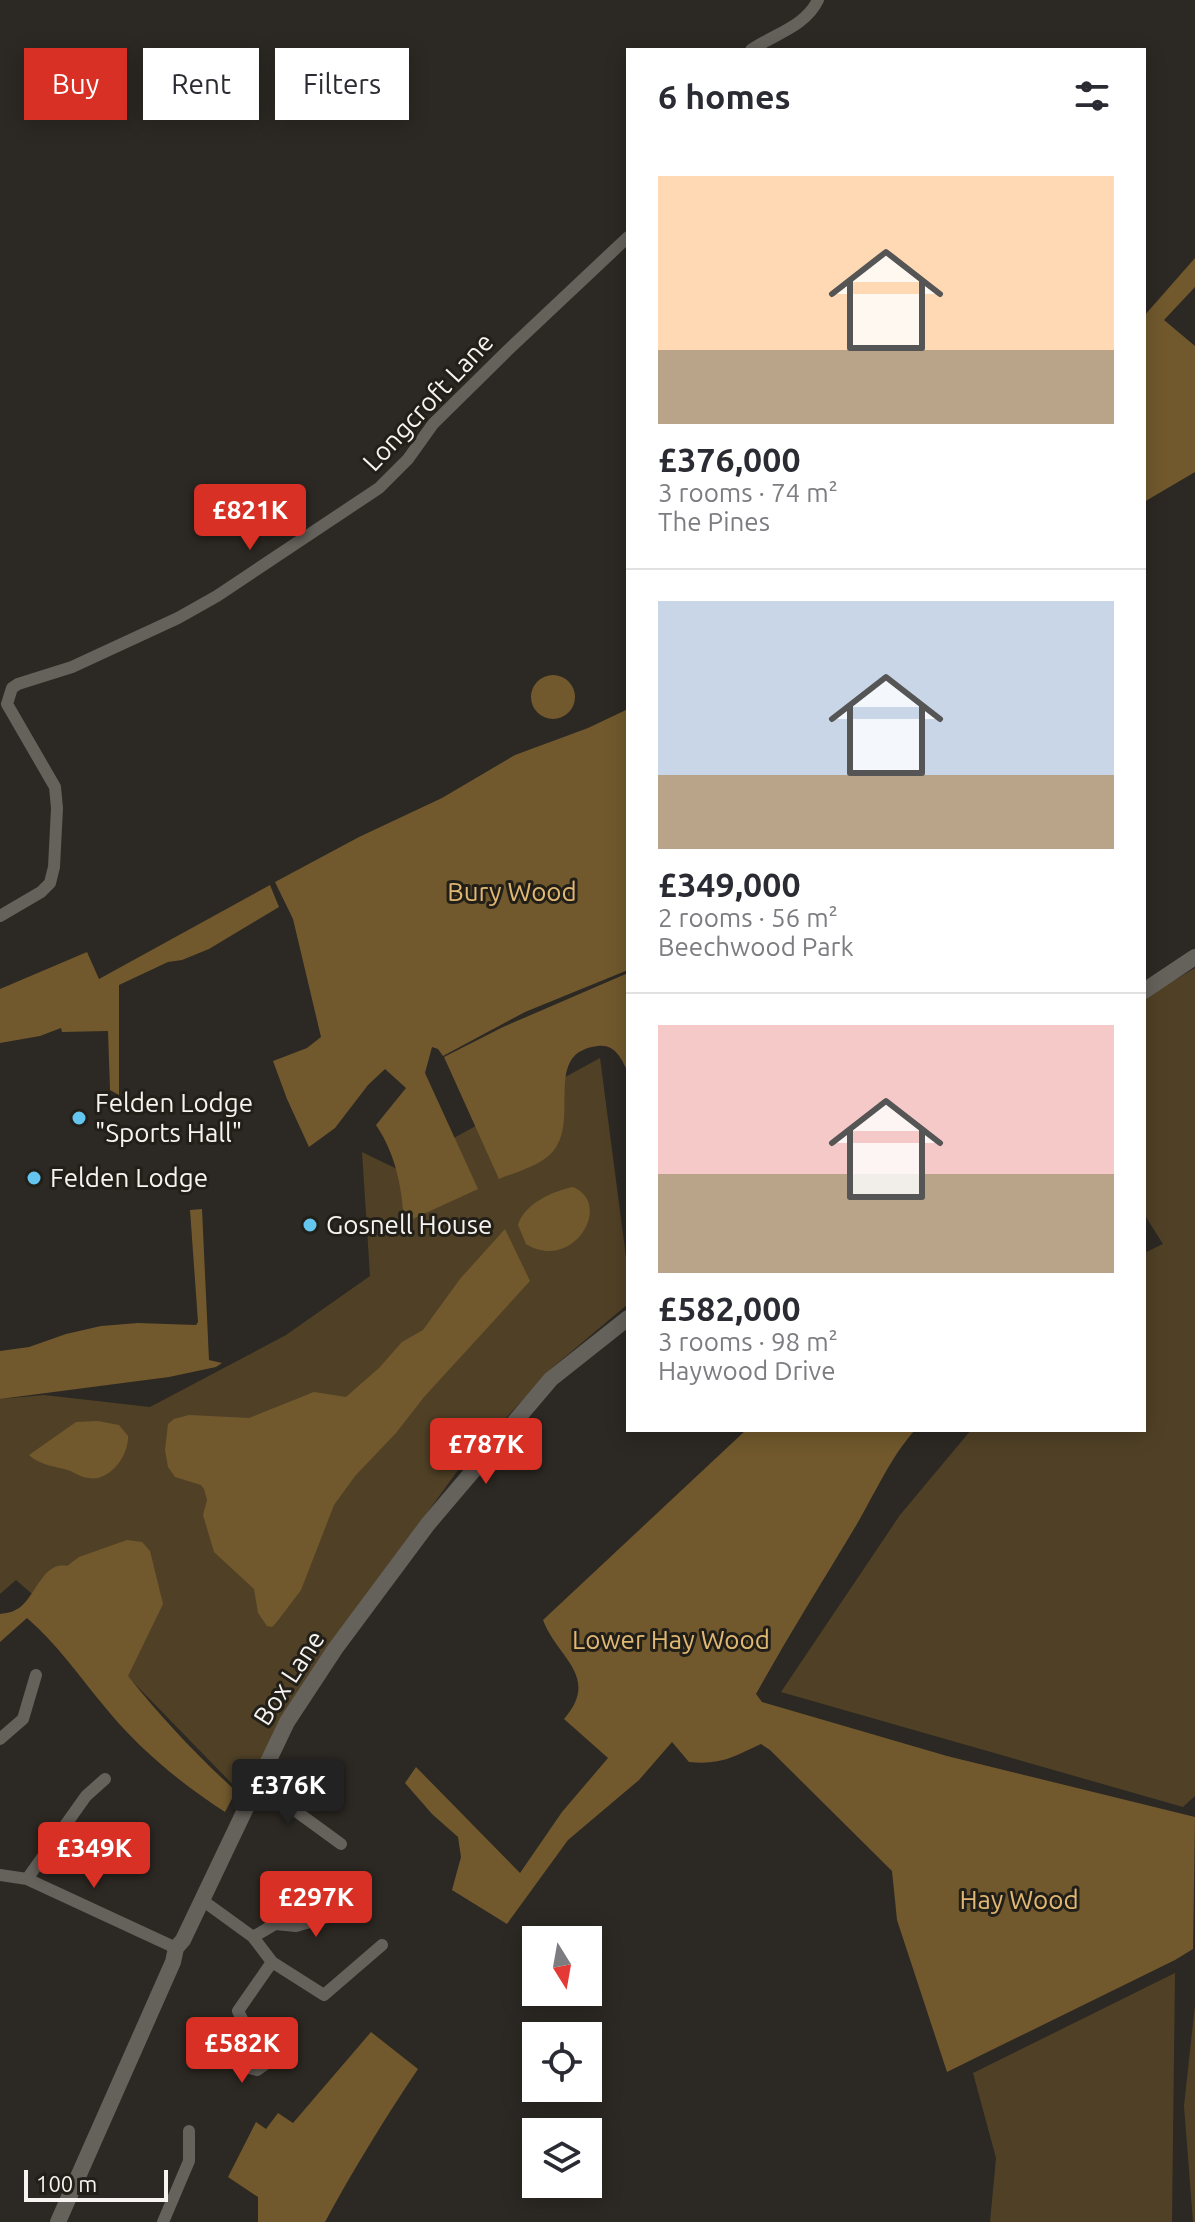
<!DOCTYPE html>
<html lang="en">
<head>
<meta charset="utf-8">
<style>
  body { margin:0; font-family:Ubuntu,sans-serif; background:#f7f7f7; color:#2b2b33; height:100vh; display:flex; flex-direction:column; font-size:30px; white-space:nowrap }
  * { box-sizing:border-box; margin:0 }
  p { font-size:26px; color:#7c7c81 }
  .icon { flex:none; width:44px; height:44px; fill:none; stroke:currentColor; stroke-width:2; stroke-linecap:round; stroke-linejoin:round }
  .map { position:relative; flex:1; overflow:hidden }
  .sheet { position:absolute; left:626px; top:48px; width:520px; height:1384px; display:flex; flex-direction:column; background:#fff; border-radius:0px; box-shadow:0 4px 20px #0003 }
  .sheet>* { flex:none }
  .hud { position:absolute; left:24px; top:48px; width:482px; height:72px; display:flex; gap:16px }
  .needle { width:52px; rotate:169deg }
  .fabs { position:absolute; left:522px; top:1926px; display:grid; gap:16px }
  .fabs a { display:grid; place-items:center; width:80px; height:80px; border-radius:0px; background:#fff; box-shadow:0 4px 20px #0003; font-size:40px }
  .scale { position:absolute; left:24px; bottom:20px; width:144px; box-sizing:border-box; padding-left:8px; border:4px solid #f6f3f0; border-top:0; font-size:22px; line-height:28px; white-space:nowrap; color:#f6f3f0; -webkit-text-stroke:6px #221f19; paint-order:stroke }
  .price { position:absolute; translate:-50% -68px; padding:0 18px; border-radius:8px; background:#d93025; color:#fff; font-size:26px; line-height:52px; filter:drop-shadow(0 2px 4px #0008) }
  .price::after { content:''; position:absolute; left:50%; top:48px; width:24px; height:18px; margin-left:-12px; background:inherit; clip-path:polygon(0 0,100% 0,50% 100%) }
  .price.active { background:#222; color:#fff }
  ul { padding:0; list-style:none }
  li { display:grid; align-content:center; gap:16px; height:424px; padding:0 32px }
  li+li { border-top:2px solid #e1e1e2 }
  li span { display:grid; place-items:center; height:248px; border-radius:0px; color:#555 }
  li>.icon { margin-inline-start:auto }
  span .icon { width:144px; height:144px; fill:#fffc; stroke-width:1 }
  li b { font-size:34px }
  h2 { display:flex; justify-content:space-between; align-items:center; height:96px; padding:0 32px; font-size:34px }
  .pill { padding:0 28px; border-radius:0px; background:#fff; box-shadow:0 4px 20px #0003; font-size:28px; line-height:72px }
  .pill.active { background:#d93025; color:#fff }
  .map>svg:first-child { display:block }
  .green { fill:#504126 }
  .forest { fill:#71592d }
  .lines { fill:none; stroke-linecap:round; stroke-linejoin:round }
  .street { stroke:#65615b; stroke-width:12 }
  .secondary { stroke:#65615b; stroke-width:16 }
  .poi-dot { fill:#64c5ee; stroke:#221f19; stroke-width:3 }
  .labels { text-anchor:middle; stroke-width:6; stroke-linejoin:round; paint-order:stroke }
  .street-label { font-size:26px; fill:#f6f3f0; stroke:#221f19 }
  .park-label { font-size:26px; fill:#e0b773; stroke:#221f19 }
  .poi-label { font-size:26px; fill:#f6f3f0; stroke:#221f19; text-anchor:start }
</style>
</head>
<body>
<div class="map">
<svg width="1195" height="2222" viewBox="0 0 1195 2222">
  <rect width="100%" height="100%" fill="#2c2823"/>
  <path class="green" d="M1195 968V1796L1183 1807 781 1692 900 1515 971 1430H1144V1253L1163 1244 1144 1214V998Z
    M600 1058 628 1272V1304L553 1367 458 1470 296 1695 242 1794 133 1682 16 1580 0 1594V1399L44 1395 150 1407 286 1335 370 1276 362 1152 397 1169Z
    M1175 1973 1172 2222H990L996 2158 973 2073Z
    M1195 2005V2222H1193L1184 2106Z"/>
  <path class="forest" d="M1195 258V287L1164 320 1195 346V472L1144 502V316Z
    M531 697a22 22 0 1 1 44 0a22 22 0 1 1-44 0Z
    M628 709V970L525 1012 443 1056 438 1049 432 1047 425 1073 478 1189 404 1223C402 1187 396 1155 376 1125L406 1088 385 1069 368 1085 335 1128 309 1147 287 1099 273 1061 307 1048 321 1037 293 919 275 882 359 837 442 798 515 755 588 728Z
    M270 885 279 907 209 949 182 960 168 962 119 985V1095L110 1090 108 1031 62 1032 61 1028 40 1036 0 1043V989L87 952 99 979Z
    M628 973V1072C621 1058 615 1044 598 1046 542 1052 580 1118 554 1150 543 1165 516 1172 499 1179L444 1057 503 1027Z
    M573 1187C614 1204 573 1273 526 1244L518 1225C524 1204 553 1191 573 1187Z
    M202 1209 209 1360 222 1363 216 1367 169 1377 0 1399V1351L29 1347 66 1334 101 1326 138 1323 196 1325 198 1322 190 1210Z
    M505 1229 530 1281 424 1397 396 1433 355 1476 334 1505 301 1590 276 1623 272 1627 267 1626 258 1613 254 1589 214 1552 203 1515 207 1500 204 1489 201 1485 175 1477 168 1467 165 1450 168 1424 174 1419 189 1415 249 1418 314 1392 346 1397 379 1368 402 1342 423 1330 460 1279Z
    M98 1421 119 1425 128 1436C129 1455 110 1482 88 1478 80 1477 73 1471 64 1469 52 1466 38 1464 29 1455L76 1422Z
    M746 1430H915C889 1459 874 1496 854 1529 821 1584 787 1638 756 1694L762 1702 947 1756 1195 1817 1193 1949 1175 1960 947 2072 897 1920 892 1871 770 1750 761 1744C733 1757 721 1765 689 1762L672 1742 639 1780 568 1840 507 1924 452 1890 461 1857 458 1837 432 1814 405 1783 416 1767 418 1769 520 1873 562 1812 608 1758 564 1719C601 1676 557 1658 543 1620Z
    M127 1540 142 1542 150 1551 163 1604 128 1676C161 1717 196 1755 236 1791L225 1812C180 1783 138 1748 104 1706 79 1676 57 1644 27 1618L0 1642V1614C7 1613 13 1612 19 1608 36 1596 43 1561 67 1566L79 1557Z
    M371 2032 418 2069C385 2118 353 2170 325 2222H258V2197L228 2177 256 2122 266 2129 278 2113 293 2123Z"/>
  <g class="lines">
    <path class="street" d="M751 50C774 34 805 27 818 0
      M0 916 41 892 50 883 54 867 57 808 55 787 7 704 12 688 18 684 72 667 178 618 217 596 379 488 408 459 433 424 507 351 628 237
      M0 1739 23 1719 36 1675
      M256 1782 341 1844
      M0 1875 27 1879 176 1948
      M27 1879 86 1796 105 1779
      M202 1900 253 1937 272 1962 324 1995 382 1945
      M253 1937 275 1924 296 1926 334 1915 356 1899
      M246 2027 280 2023 292 2033 277 2056 257 2070 244 2067 234 2048 246 2027 238 2011 272 1962
      M163 2222 189 2161V2131"/>
    <path class="secondary" d="M1144 991 1195 957
      M58 2222 173 1962 176 1948 183 1940 287 1722 335 1649 428 1524 551 1379 628 1318"/>
  </g>
  <g class="poi-dot">
    <circle cx="79" cy="1118" r="8"/>
    <circle cx="34" cy="1178" r="8"/>
    <circle cx="310" cy="1225" r="8"/>
  </g>
  <g class="labels">
    <g class="street-label">
      <text transform="translate(428 402) rotate(-47)" y="9">Longcroft Lane</text>
      <text transform="translate(289 1678) rotate(-57)" y="9">Box Lane</text>
    </g>
    <g class="park-label">
      <text x="512" y="901">Bury Wood</text>
      <text x="671" y="1649">Lower Hay Wood</text>
      <text x="1019" y="1909">Hay Wood</text>
    </g>
    <g class="poi-label">
      <text x="95" y="1112">Felden Lodge<tspan x="95" dy="30">"Sports Hall"</tspan></text>
      <text x="50" y="1187">Felden Lodge</text>
      <text x="326" y="1234">Gosnell House</text>
    </g>
  </g>
</svg>
<div class="fabs">
<a><svg class="needle" viewBox="-14 -14 28 28"><path d="M0-13l5 13h-10z" fill="#e53935"/><path d="M0 13l5-13h-10z" fill="#7c7c81"/></svg></a>
<a><svg class="icon" aria-label="locate" viewBox="0 0 24 24"><circle cx="12" cy="12" r="6"/><path d="M12 2v4M12 18v4M2 12h4M18 12h4"/></svg></a>
<a><svg class="icon" aria-label="layers" viewBox="0 0 24 24"><path d="M12 4l9 5-9 5-9-5zM3 14l9 5 9-5"/></svg></a>
</div>
<div class="scale">100 m</div>
<b class="price" style="left:250px;top:552px">£821K</b>
<b class="price" style="left:486px;top:1486px">£787K</b>
<b class="price active" style="left:288px;top:1827px">£376K</b>
<b class="price" style="left:94px;top:1890px">£349K</b>
<b class="price" style="left:316px;top:1939px">£297K</b>
<b class="price" style="left:242px;top:2085px">£582K</b>
<div class="hud">
<a class="pill active">Buy</a>
<a class="pill">Rent</a>
<a class="pill">Filters</a>
</div>
<section class="sheet">
<h2>6 homes<svg class="icon" aria-label="filters" viewBox="0 0 24 24"><path d="M4 7h16M4 17h16"/><circle cx="9" cy="7" r="2"/><circle cx="15" cy="17" r="2"/></svg></h2>
<ul>
<li><span style="background:linear-gradient(#ffd9b3 70%,#b9a48a 0)"><svg class="icon" aria-label="home" viewBox="0 0 24 24"><path d="M3 11l9-7 9 7M6 9v11h12V9"/></svg></span><div><b>£376,000</b><p>3 rooms · 74 m²</p><p>The Pines</p></div></li>
<li><span style="background:linear-gradient(#c9d6e8 70%,#b9a48a 0)"><svg class="icon" aria-label="home" viewBox="0 0 24 24"><path d="M3 11l9-7 9 7M6 9v11h12V9"/></svg></span><div><b>£349,000</b><p>2 rooms · 56 m²</p><p>Beechwood Park</p></div></li>
<li><span style="background:linear-gradient(#f6c9c9 60%,#b9a48a 0)"><svg class="icon" aria-label="home" viewBox="0 0 24 24"><path d="M3 11l9-7 9 7M6 9v11h12V9"/></svg></span><div><b>£582,000</b><p>3 rooms · 98 m²</p><p>Haywood Drive</p></div></li>
</ul>
</section>
</div>
</body>
</html>
